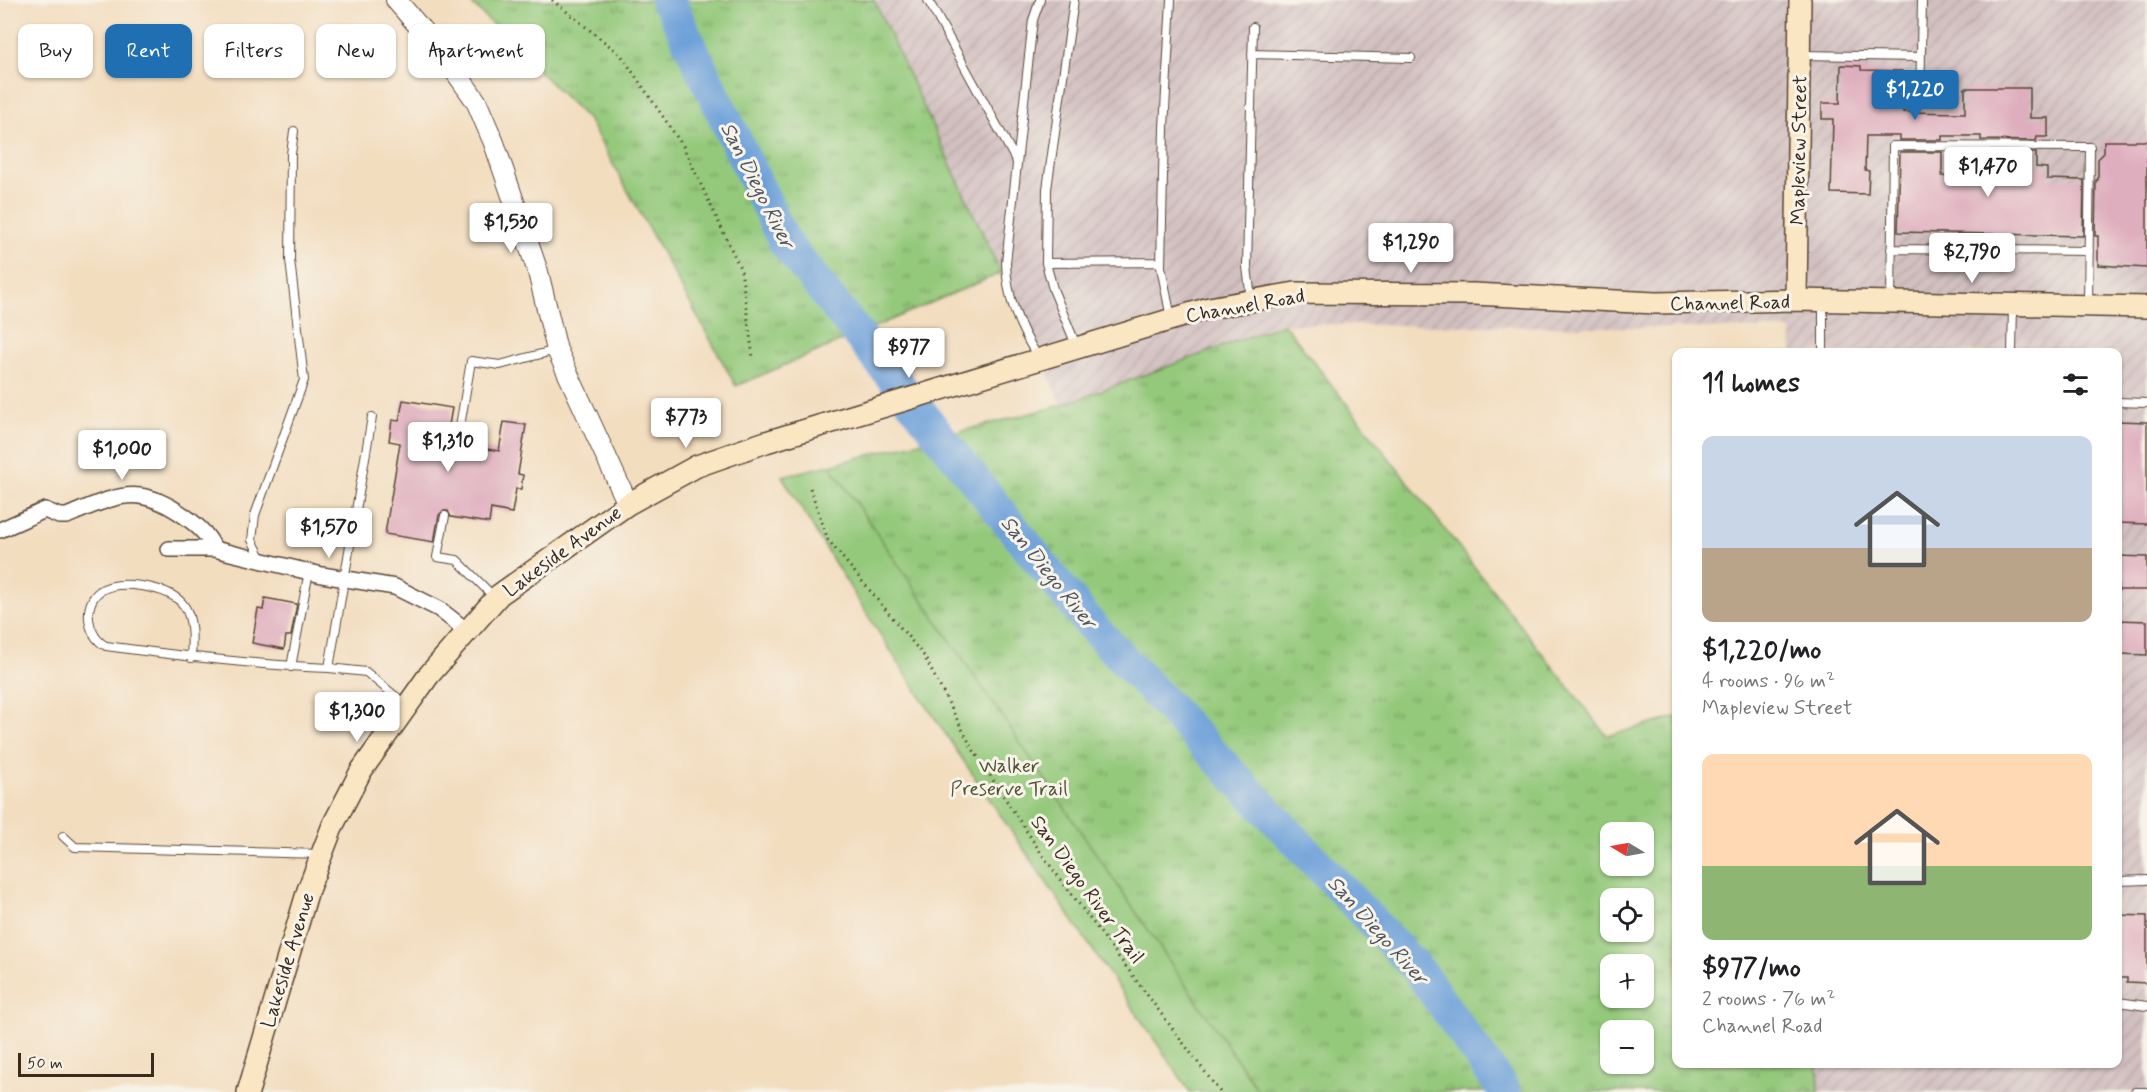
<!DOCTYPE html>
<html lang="en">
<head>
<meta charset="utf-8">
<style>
  body { margin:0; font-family:Mynerve,sans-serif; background:#f2f2f2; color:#202124; height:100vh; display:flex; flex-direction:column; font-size:22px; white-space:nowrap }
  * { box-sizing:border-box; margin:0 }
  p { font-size:20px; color:#757577 }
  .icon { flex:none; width:33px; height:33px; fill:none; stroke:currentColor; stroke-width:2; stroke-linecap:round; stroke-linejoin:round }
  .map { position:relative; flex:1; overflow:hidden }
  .drawer { position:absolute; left:1672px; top:348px; width:450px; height:720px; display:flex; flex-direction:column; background:#fff; border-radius:12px; box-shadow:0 2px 4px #0004 }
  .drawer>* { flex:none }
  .banner { position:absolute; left:18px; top:24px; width:570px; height:54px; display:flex; gap:12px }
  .needle { width:39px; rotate:280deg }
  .fabs { position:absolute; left:1600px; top:822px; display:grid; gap:12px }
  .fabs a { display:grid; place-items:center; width:54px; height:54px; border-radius:12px; background:#fff; box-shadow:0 2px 4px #0004; font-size:30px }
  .scale { position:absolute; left:18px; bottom:15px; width:136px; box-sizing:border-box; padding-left:6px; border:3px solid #3b2a1e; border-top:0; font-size:16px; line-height:21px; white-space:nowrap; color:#3b2a1e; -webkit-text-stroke:4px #f7f3e8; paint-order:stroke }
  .price { position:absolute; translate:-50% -51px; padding:0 14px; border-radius:6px; background:#fff; color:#222; font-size:20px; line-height:39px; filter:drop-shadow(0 2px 3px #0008) }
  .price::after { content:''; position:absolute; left:50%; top:36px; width:18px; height:14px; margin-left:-9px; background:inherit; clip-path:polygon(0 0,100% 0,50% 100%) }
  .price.active { background:#1f6fb2; color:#fff }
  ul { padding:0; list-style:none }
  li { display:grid; align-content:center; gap:12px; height:318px; padding:0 30px }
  li span { display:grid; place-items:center; height:186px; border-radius:12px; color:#555 }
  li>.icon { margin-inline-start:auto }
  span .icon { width:108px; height:108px; fill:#fffc; stroke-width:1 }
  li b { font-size:26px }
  h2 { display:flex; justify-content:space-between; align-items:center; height:72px; padding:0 30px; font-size:26px }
  .pill { padding:0 21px; border-radius:12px; background:#fff; box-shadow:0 2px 4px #0004; font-size:21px; line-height:54px }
  .pill.active { background:#1f6fb2; color:#fff }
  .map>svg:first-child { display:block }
  .industrial { fill:url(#industrial-furrows) }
  .grass { fill:url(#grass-tufts); stroke:#687a4c; stroke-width:1.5; fill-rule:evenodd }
  .park { fill:#94c97b; stroke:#687a4c; stroke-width:1.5 }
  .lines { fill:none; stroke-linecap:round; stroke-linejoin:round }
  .river { stroke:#6da0d9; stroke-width:33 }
  .building { fill:#dfaebe }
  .service-casing { stroke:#574536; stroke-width:10 }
  .minor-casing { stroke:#574536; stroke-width:18 }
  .tertiary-casing { stroke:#574536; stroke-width:22 }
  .secondary-casing { stroke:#574536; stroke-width:24 }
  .path { stroke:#574536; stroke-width:3; stroke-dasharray:1.5 4.5; stroke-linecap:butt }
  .service { stroke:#fff; stroke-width:8 }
  .minor { stroke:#fff; stroke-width:15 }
  .tertiary { stroke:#fff; stroke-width:20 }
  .secondary { stroke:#fbe6c4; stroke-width:21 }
  .labels { text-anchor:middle; stroke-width:6; stroke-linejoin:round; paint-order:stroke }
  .street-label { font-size:20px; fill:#3b2a1e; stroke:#f7f3e8 }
  .park-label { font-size:20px; fill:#515235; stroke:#f7f3e8 }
  .water-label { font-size:21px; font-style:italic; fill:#4c535f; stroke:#f7f3e8 }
</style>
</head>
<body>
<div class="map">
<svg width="2147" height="1092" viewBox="0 0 2147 1092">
  <defs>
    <pattern id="industrial-furrows" width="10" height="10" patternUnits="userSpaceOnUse" patternTransform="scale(1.5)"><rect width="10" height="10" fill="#d2bfc0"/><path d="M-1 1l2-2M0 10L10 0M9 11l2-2" fill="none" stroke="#b5a4a5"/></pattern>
    <pattern id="grass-tufts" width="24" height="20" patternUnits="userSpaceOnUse" patternTransform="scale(1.5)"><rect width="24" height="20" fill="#94c97b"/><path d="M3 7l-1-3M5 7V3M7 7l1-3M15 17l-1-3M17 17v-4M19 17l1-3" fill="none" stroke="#7aa364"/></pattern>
  </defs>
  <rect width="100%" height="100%" fill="#f7f3e8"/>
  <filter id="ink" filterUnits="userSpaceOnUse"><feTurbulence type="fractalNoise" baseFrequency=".0167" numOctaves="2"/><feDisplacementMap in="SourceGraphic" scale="12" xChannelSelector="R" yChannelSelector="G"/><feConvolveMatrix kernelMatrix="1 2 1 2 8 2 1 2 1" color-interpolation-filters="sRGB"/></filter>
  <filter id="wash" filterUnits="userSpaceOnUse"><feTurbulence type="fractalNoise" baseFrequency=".008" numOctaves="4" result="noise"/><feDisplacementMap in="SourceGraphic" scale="24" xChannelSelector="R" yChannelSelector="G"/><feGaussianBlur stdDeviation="1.35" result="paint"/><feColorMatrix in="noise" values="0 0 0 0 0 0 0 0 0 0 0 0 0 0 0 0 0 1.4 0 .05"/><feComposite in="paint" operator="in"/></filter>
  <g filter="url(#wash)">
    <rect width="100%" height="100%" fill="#f3ddbf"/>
    <path class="industrial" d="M874 0H2147V1092H1819L1818 1064H2118V352H1792L1791 329 1284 324 1062 405Z"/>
    <path class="grass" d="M468 0H874L1001 273 736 386 589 121Z
      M1284 324 1607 736 1677 717V1064H1818L1819 1092H1258L830 465 1062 405ZM1611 832H1644V866H1611ZM1611 898H1644V932H1611ZM1611 964H1644V998H1611ZM1611 1030H1644V1064H1611Z"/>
    <path class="park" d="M830 465 1259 1092H1190C1052 888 907 688 782 476Z"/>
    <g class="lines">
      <path class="river" d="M666 0 671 5 785 243 1088 622 1419 971 1505 1092"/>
    </g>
    <g id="blocks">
      <path class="building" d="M1841 65 1861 66V70L1902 71 1901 103H1904L1903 112 1965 113V88H2030V118H2048V137H2037L2036 141 1981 140V136H1942V140H1900V136H1866L1865 170 1869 171 1868 194 1831 193 1833 119H1822V103H1840Z
        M2104 141H2147V268L2098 265V236H2095L2096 180H2098V159L2104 153Z
        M1900 152H1942V176L1980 177 1981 152 2036 153V167L2047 168V179L2084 180 2083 236 1898 232Z
        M403 400 452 408 446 442 451 443 455 450 463 445 499 451 504 422 526 425 518 474 523 475 521 489H516L512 513 491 509 489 523 451 517 448 511H443L439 515 434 542 385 534 400 443 389 441 392 420 399 421Z
        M2118 421 2147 422V524L2118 523Z
        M2118 556 2147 557V590H2118Z
        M265 598 297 604 291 636H286L284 649 252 643 258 609 263 610Z
        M2118 620 2147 621V655L2118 654Z
        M2118 915 2147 916V983L2127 982V978H2119Z"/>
    </g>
  </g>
  <g filter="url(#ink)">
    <use href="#blocks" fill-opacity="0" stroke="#574536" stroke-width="1.5"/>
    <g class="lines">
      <defs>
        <path id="service" d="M928 0 1017 162
          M1252 54 1411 58
          M1800 55 1921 57
          M1920 102 1922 0
          M1891 249 2089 251
          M1046 263 1047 189 1074 0
          M1251 299 1247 267 1253 27
          M1891 301 1893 146 2090 147 2088 303
          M1171 318 1161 267 1164 128 1171 0
          M1076 345 1053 289 1046 263 1161 262
          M1823 352V303
          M2012 352 2013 306
          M1038 357C1019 327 1007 299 1006 263L1033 20 1040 0
          M2118 402 2147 403
          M372 417 329 668 366 672 406 705
          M457 444 471 361 500 365 556 350
          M445 516 437 557 457 560 495 598
          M262 559 252 540 255 515 304 380 290 260 291 154 294 131
          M191 658C194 612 189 593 141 586 128 584 112 583 100 591 82 604 87 637 106 646 180 656 254 665 329 668
          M291 667 309 571
          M63 836 75 847 320 854
          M2118 881 2147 880
          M2118 1002 2147 1006
          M2135 1092H2147"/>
        <path id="minor" d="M0 530 45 510 59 516H67C88 507 117 493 140 496 164 499 206 526 214 549
          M169 549H214L322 575 395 587 439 609 467 631"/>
        <path id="tertiary" d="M396 0 445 57 476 101 494 143 538 272 557 350 628 504"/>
        <path id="secondary" d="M1796 300 1800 0
          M248 1092 308 890 333 825 361 771 429 675 499 595 628 504 697 466 766 442 1209 308 1295 293 1474 294 1656 303 1796 300 2147 307"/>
      </defs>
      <use href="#service" class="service-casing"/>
      <use href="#minor" class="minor-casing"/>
      <use href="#tertiary" class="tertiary-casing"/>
      <use href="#secondary" class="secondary-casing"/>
      <path class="path" d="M552 0 621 55 683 146 741 270 753 357
        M810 488 828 540 924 656 972 748 1043 856 1220 1092"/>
      <use href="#service" class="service"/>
      <use href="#minor" class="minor"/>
      <use href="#tertiary" class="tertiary"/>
      <use href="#secondary" class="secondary"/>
    </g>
  </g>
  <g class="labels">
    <g class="street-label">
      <text transform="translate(1798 150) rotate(-89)" y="7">Mapleview Street</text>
      <text transform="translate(1730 302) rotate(-1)" y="7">Channel Road</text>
      <text transform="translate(1245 305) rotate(-10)" y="7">Channel Road</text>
      <text transform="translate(562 551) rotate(-36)" y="7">Lakeside Avenue</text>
      <text transform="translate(1088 889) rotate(54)" y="7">San Diego River Trail</text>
      <text transform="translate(287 960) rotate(-73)" y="7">Lakeside Avenue</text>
    </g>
    <g class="park-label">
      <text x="1009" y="772">Walker<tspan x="1009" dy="23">Preserve Trail</tspan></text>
    </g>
    <g class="water-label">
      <text transform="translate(758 185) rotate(63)" y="7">San Diego River</text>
      <text transform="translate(1049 572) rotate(51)" y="7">San Diego River</text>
      <text transform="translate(1378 930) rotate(48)" y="7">San Diego River</text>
    </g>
  </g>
</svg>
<div class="fabs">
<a><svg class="needle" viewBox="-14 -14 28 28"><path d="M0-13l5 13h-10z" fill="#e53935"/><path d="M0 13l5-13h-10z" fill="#757577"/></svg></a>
<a><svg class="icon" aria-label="locate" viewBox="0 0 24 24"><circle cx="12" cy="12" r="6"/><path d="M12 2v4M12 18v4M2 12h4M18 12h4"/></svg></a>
<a>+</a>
<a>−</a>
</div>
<div class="scale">50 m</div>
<b class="price active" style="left:1915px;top:121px">$1,220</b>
<b class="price" style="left:1988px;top:198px">$1,470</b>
<b class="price" style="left:511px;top:254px">$1,530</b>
<b class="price" style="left:1411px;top:274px">$1,290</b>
<b class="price" style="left:1972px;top:284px">$2,790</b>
<b class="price" style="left:909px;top:379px">$977</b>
<b class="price" style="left:686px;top:449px">$773</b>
<b class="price" style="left:448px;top:473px">$1,310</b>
<b class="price" style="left:122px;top:481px">$1,000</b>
<b class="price" style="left:329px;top:559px">$1,570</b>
<b class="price" style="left:357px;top:743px">$1,300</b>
<div class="banner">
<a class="pill">Buy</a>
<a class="pill active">Rent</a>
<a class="pill">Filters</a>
<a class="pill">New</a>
<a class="pill">Apartment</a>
</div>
<section class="drawer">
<h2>11 homes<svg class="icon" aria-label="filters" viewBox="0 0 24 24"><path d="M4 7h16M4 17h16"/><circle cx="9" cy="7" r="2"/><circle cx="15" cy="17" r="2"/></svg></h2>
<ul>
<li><span style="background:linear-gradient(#c9d6e8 60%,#b9a48a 0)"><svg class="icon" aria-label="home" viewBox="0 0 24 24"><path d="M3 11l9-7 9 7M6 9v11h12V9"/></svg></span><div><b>$1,220/mo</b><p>4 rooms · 96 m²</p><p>Mapleview Street</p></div></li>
<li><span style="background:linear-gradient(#ffd9b3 60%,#8fb573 0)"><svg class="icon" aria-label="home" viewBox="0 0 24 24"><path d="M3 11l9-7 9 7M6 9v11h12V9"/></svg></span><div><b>$977/mo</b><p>2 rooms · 76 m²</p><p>Channel Road</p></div></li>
</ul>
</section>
</div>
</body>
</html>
